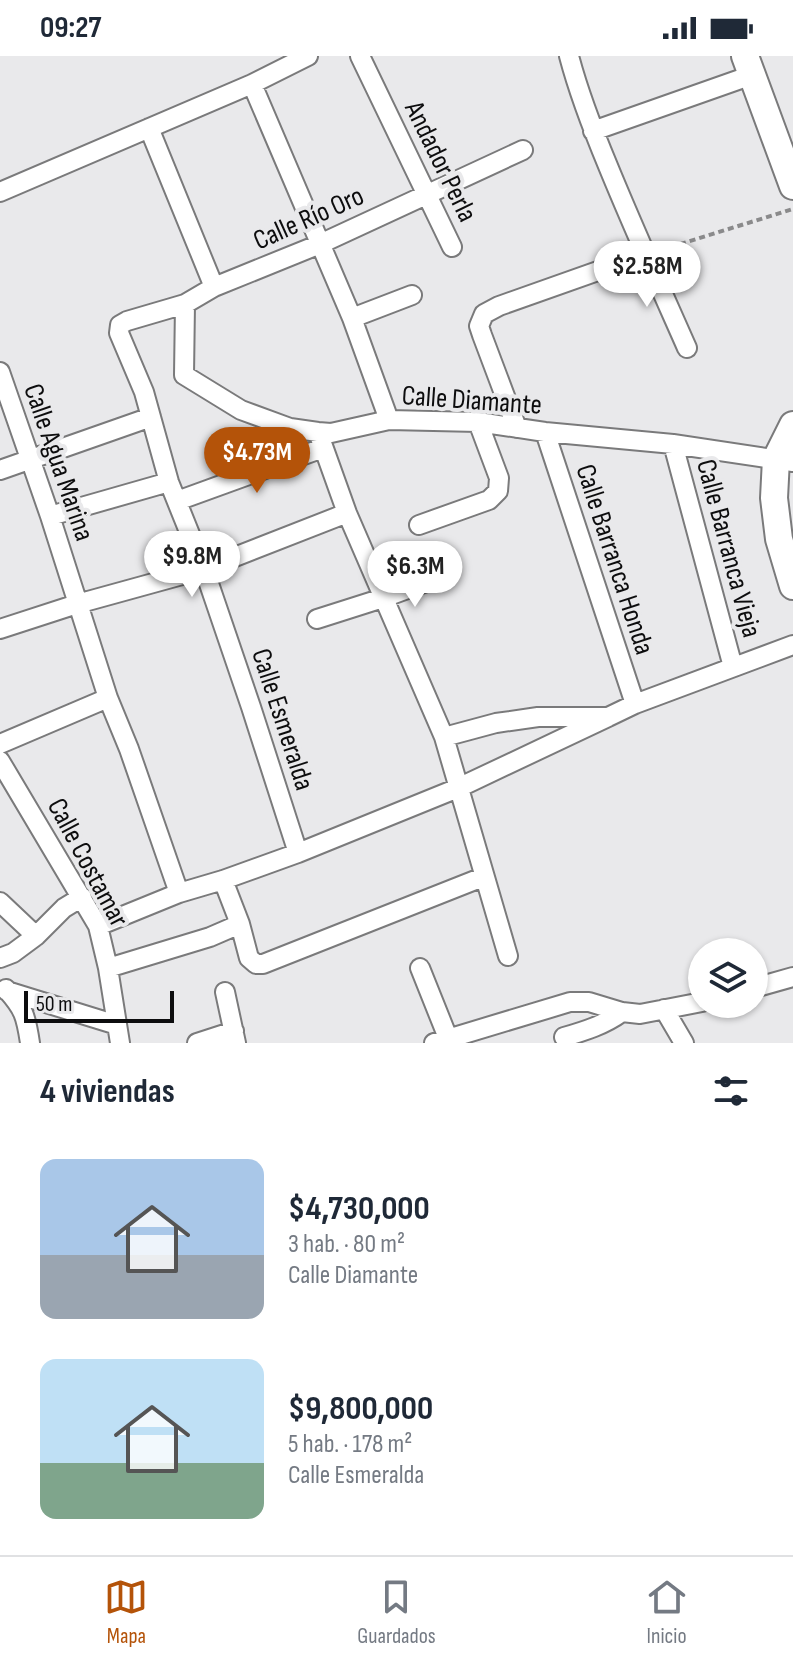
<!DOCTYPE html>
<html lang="es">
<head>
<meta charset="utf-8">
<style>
  body { margin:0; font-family:"Sofia Sans Condensed",sans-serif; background:#f6f6f7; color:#1f2937; height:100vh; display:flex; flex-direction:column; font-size:30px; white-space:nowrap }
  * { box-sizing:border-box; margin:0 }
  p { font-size:26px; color:#747a83 }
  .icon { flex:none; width:44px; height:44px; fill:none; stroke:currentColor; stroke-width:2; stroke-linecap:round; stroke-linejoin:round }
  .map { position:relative; height:987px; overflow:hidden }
  .panel { display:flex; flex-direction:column; background:#fff; flex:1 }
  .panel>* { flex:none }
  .tools { position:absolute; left:688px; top:882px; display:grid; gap:16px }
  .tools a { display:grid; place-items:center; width:80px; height:80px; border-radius:50%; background:#fff; box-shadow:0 2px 6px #0004; font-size:40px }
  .scale { position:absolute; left:24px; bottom:20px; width:150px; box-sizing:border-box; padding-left:8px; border:4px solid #0d0d0e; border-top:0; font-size:22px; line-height:28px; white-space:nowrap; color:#0d0d0e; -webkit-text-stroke:6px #e9e9eb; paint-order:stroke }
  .price { position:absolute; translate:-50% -68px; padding:0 18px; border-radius:28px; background:#fff; color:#222; font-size:26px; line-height:52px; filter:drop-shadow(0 2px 4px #0008) }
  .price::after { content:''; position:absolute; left:50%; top:48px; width:24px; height:18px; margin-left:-12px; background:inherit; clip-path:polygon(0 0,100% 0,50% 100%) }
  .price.active { background:#b45309; color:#fff }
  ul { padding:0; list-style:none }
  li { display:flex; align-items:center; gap:24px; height:200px; padding:0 40px }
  li span { display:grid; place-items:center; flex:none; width:224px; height:160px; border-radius:16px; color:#555 }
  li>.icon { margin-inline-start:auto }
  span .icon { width:96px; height:96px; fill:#fffc; stroke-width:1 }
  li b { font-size:34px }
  h2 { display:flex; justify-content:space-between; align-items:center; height:96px; padding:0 40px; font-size:34px }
  .status { display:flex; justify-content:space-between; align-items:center; height:56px; padding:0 40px; background:#fff; direction:ltr }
  .status svg { height:22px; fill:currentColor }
  .tab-bar { display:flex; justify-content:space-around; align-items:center; height:112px; border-top:2px solid #e0e1e3; background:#fff; font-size:22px; color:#747a83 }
  .tab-bar a { display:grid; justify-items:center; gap:4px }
  .tab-bar .active { color:#b45309 }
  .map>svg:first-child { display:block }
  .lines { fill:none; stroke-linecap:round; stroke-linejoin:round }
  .street-casing { stroke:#7a7a7b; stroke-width:22 }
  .secondary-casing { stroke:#7a7a7b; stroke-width:30 }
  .path { stroke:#8a8a8b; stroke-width:4; stroke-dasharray:6 4; stroke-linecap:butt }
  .street { stroke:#fff; stroke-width:18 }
  .secondary { stroke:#fff; stroke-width:26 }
  .labels { text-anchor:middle; stroke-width:8; stroke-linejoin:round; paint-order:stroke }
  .street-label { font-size:28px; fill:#0d0d0e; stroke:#e9e9eb }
</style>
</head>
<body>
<div class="status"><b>09:27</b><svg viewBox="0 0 49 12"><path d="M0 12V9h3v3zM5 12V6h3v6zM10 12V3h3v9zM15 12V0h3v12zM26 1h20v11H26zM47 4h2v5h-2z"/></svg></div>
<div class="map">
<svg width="793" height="987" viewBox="0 0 793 987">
  <rect width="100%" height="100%" fill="#e9e9eb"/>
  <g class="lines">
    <defs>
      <path id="street" d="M360 0 452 191
        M569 0C579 38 593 74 608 110 633 171 660 231 687 292
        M252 28 352 262 389 364
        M149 72 214 231
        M593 75 752 19
        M0 136 252 28 308 0
        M185 248 184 319 241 354 290 372 318 376 331 377 389 364 478 366 545 376 673 388 793 406
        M352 262 412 239
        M0 316 50 460 108 642 129 693 179 837
        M517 372 482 279 479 270 484 258 499 250 646 198
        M318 376 347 457 444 681 508 900
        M545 376 635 648
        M673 388 733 611
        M0 414 151 361
        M177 445 323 392
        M50 460 169 426
        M419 469 489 444 498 435 499 422 478 366
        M317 563 383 542 432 524
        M0 573 77 548 204 513 347 457
        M444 681 496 667 538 661H608L635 648 793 589
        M0 688 108 642
        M0 705 98 870 108 912 120 987
        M298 797 251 651 204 513 169 426 144 336 119 277 120 269 127 265 185 248 214 231 320 188 523 94
        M223 824 240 868 249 902 256 908H263L483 821
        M0 846 36 880
        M98 870 179 837 223 824 298 797 458 732 608 661
        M0 902 13 897 36 880 64 852 82 841
        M108 912 210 881 240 868
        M420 912 448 982
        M754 932 793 921
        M6 933C24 953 26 960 30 987
        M7 935 117 969
        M225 936 236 987
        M664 953 684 987
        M564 981C585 975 604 969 622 956
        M197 987 234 975
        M434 987 570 946H589L622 956 640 958 702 946"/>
      <path id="secondary" d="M745 0 793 130
        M793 369 776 403 774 442 779 483 793 530"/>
    </defs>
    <use href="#street" class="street-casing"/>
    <use href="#secondary" class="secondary-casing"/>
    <path class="path" d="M661 194 793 153"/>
    <use href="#street" class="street"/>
    <use href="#secondary" class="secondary"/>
  </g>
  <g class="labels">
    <g class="street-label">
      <text transform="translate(442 105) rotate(64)" y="10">Andador Perla</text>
      <text transform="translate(308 161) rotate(-24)" y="10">Calle Río Oro</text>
      <text transform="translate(472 343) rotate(4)" y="10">Calle Diamante</text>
      <text transform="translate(60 406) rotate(71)" y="10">Calle Agua Marina</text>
      <text transform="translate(730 492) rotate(75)" y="10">Calle Barranca Vieja</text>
      <text transform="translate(616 503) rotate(72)" y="10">Calle Barranca Honda</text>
      <text transform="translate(284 663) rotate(72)" y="10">Calle Esmeralda</text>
      <text transform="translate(89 806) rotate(62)" y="10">Calle Costamar</text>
    </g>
  </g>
</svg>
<div class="tools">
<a><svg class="icon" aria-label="layers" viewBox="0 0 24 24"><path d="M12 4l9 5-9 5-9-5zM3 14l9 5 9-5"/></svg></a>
</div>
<div class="scale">50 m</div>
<b class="price" style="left:647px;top:253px">$2.58M</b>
<b class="price active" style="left:257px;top:439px">$4.73M</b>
<b class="price" style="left:192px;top:543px">$9.8M</b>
<b class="price" style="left:415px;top:553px">$6.3M</b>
</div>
<section class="panel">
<h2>4 viviendas<svg class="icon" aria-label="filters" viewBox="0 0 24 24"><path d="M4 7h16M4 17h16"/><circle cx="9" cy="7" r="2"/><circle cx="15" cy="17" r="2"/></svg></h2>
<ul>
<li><span style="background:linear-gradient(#a9c7e8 60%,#9aa5b1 0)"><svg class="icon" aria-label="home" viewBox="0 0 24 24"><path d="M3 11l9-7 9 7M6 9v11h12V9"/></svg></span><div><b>$4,730,000</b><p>3 hab. · 80 m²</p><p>Calle Diamante</p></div></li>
<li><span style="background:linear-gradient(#bfe0f5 65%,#7fa58c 0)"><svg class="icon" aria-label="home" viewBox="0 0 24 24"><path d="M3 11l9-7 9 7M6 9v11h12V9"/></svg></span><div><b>$9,800,000</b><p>5 hab. · 178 m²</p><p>Calle Esmeralda</p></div></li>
</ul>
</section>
<nav class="tab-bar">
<a class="active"><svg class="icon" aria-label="map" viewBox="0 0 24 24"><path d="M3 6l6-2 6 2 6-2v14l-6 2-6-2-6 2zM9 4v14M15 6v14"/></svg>Mapa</a>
<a><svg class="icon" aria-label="saved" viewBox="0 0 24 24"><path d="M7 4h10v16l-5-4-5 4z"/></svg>Guardados</a>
<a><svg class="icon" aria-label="home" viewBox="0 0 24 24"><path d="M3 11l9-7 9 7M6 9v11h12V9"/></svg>Inicio</a>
</nav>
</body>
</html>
